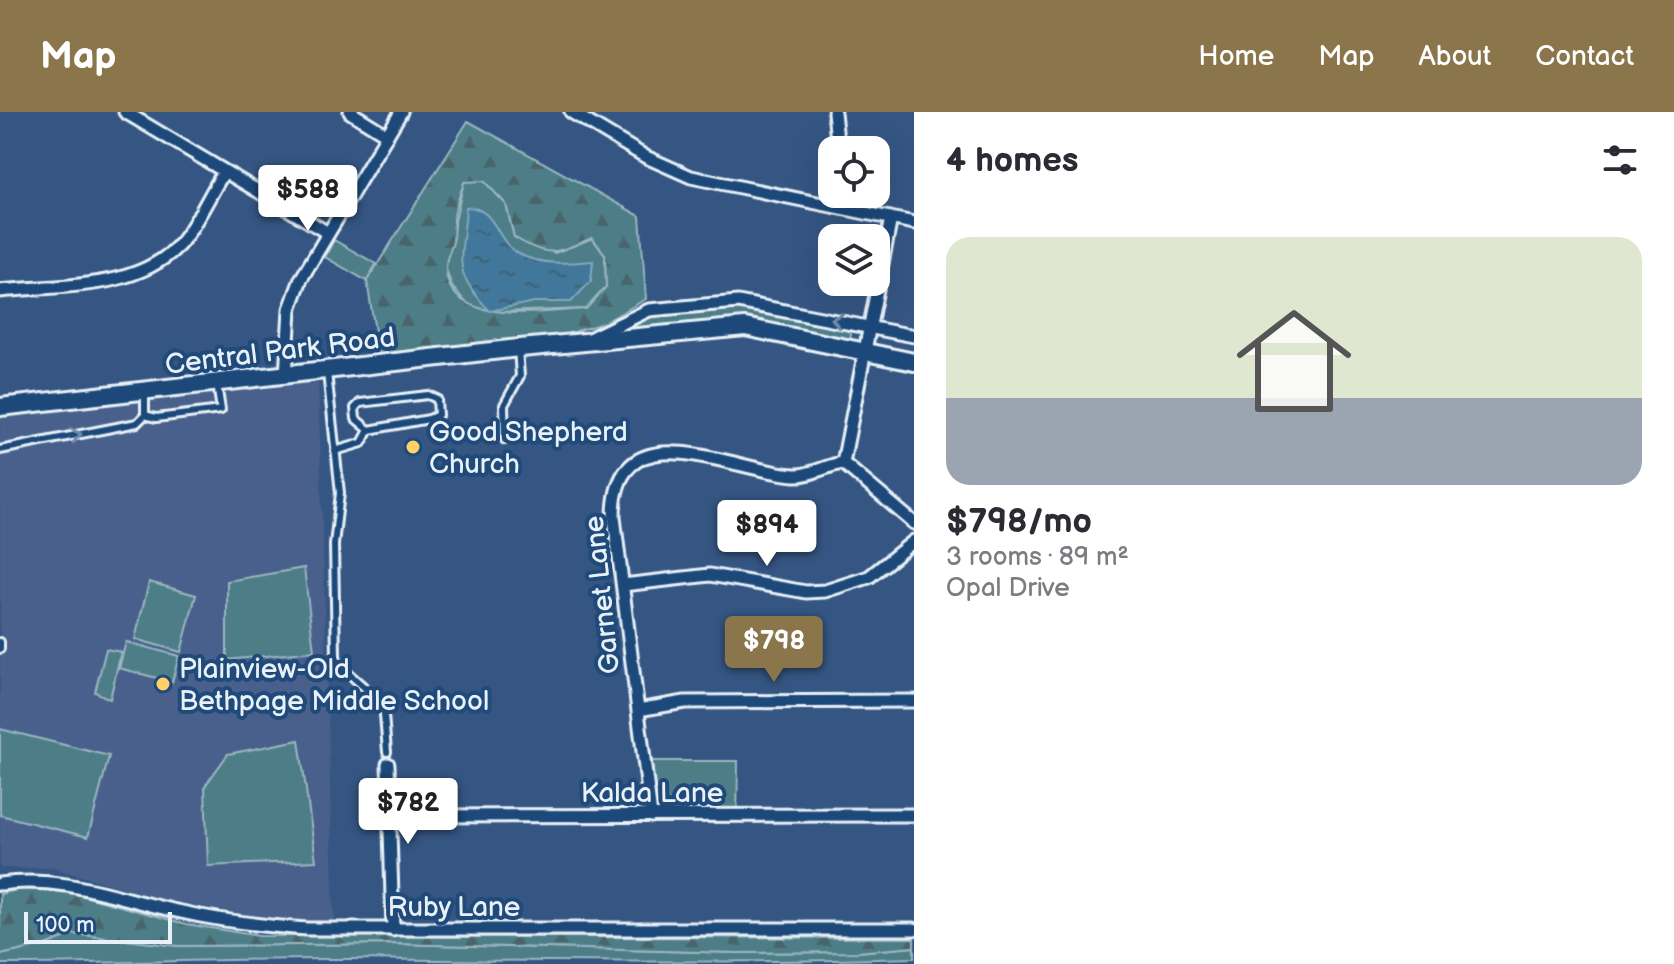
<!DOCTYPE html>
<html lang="en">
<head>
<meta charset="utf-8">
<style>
  body { margin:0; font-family:"Balsamiq Sans",sans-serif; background:#f7f7f7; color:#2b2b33; height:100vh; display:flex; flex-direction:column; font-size:30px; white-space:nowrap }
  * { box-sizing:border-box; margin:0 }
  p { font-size:26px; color:#7c7c81 }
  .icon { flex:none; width:44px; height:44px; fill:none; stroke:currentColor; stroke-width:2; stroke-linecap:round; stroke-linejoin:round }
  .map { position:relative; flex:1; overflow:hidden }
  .side { display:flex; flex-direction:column; background:#fff; width:760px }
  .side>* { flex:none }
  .tools { position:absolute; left:818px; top:24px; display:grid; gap:16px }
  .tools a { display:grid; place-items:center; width:72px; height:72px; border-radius:16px; background:#fff; box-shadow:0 8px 32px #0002; font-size:40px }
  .scale { position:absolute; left:24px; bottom:20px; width:148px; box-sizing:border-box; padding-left:8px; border:4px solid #e8f1f8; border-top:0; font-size:22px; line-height:28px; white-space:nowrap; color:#e8f1f8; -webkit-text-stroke:6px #1f4a7a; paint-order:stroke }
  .price { position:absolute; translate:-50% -68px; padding:0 18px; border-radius:8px; background:#fff; color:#222; font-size:26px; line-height:52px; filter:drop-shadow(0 2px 4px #0008) }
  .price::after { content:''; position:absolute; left:50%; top:48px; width:24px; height:18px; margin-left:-12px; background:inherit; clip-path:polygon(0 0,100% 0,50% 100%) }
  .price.active { background:#8a764a; color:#fff }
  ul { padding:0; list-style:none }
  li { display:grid; align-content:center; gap:16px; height:424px; padding:0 32px }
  li span { display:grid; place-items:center; height:248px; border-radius:24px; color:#555 }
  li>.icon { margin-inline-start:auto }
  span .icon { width:144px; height:144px; fill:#fffc; stroke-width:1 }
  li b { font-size:34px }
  h2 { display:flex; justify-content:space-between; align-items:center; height:96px; padding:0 32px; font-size:34px }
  header { display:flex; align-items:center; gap:48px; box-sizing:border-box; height:112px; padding:0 40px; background:#8a764a; color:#fff }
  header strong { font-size:38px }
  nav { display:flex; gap:44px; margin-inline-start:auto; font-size:28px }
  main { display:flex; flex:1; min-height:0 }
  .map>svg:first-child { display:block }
  .built { fill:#48618c }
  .green { fill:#4d7d87; stroke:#9ab7c0; stroke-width:2 }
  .forest { fill:url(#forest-firs); stroke:#9ab7c0; stroke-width:2; fill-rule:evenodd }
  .water { fill:url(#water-ripples); stroke:#83a8c0; stroke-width:2 }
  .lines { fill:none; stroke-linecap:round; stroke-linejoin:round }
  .lane-casing { stroke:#e8f1f8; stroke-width:12 }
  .street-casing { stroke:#e8f1f8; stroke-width:17 }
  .secondary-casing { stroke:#e8f1f8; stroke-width:22 }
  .lane { stroke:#1f4a7a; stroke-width:6 }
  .street { stroke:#1f4a7a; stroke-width:11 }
  .secondary { stroke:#1f4a7a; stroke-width:16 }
  .oneway { stroke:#6f8dac }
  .poi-dot { fill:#ffd166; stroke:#1f4a7a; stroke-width:3 }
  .labels { text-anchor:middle; stroke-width:8; stroke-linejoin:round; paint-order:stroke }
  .street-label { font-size:28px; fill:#e8f1f8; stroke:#1f4a7a }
  .poi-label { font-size:28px; fill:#e8f1f8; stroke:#1f4a7a; text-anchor:start }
</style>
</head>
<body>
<header>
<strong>Map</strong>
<nav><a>Home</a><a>Map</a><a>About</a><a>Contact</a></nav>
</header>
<main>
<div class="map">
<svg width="914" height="852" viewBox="0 0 914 852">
  <defs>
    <pattern id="forest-firs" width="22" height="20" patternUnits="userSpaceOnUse" patternTransform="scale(2)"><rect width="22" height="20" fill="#4d7d87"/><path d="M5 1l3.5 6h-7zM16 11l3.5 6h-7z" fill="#4a656c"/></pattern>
    <pattern id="water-ripples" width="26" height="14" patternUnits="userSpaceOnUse" patternTransform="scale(2)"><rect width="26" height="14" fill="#3f779a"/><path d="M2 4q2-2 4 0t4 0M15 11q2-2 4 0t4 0" fill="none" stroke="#426072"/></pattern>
  </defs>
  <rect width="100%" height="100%" fill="#355683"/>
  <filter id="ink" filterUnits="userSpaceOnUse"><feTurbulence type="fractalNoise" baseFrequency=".0125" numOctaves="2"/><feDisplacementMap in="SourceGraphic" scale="16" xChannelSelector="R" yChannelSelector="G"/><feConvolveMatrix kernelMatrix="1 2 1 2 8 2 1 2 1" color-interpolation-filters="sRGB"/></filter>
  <g filter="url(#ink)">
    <path class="built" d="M318 267 334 812 252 804 163 787 53 756H0V303Z"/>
    <path class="green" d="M464 69H484L506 92 514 125 555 141 592 126 605 142 606 175 586 197 499 200 471 196 452 175 445 154Z
      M334 128 376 152 367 169 325 145Z
      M740 195 852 216 850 228 743 207 624 218C650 192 705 198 740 195Z
      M304 456 314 539 227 548V469Z
      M149 470 196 483 181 540 135 527Z
      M126 530 179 544 172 570 119 556Z
      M106 537 121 540 110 587 95 580Z
      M0 617 109 644 88 725 0 703Z
      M299 628 316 749 208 754 205 674 228 642Z
      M645 649H738L737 704H651Z
      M73 822 178 834 397 832 738 841 857 840 914 835V846C726 852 539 849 351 847 234 846 117 852 0 852V843L42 834Z"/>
    <path class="forest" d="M468 9 640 104 646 187 603 211 534 232 380 251 367 169ZM484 69 506 92 514 125C549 147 556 141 592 126L605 142 606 175 586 197C546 199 443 217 446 153 446 146 451 137 453 130 454 122 453 113 454 105 455 93 461 81 464 70Z
      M21 777 69 780 186 812 259 824 914 826V835L857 840 738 841 397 832 178 834 74 822 42 834 0 843V782Z"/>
    <path class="water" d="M466 95C497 95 495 130 519 142 541 154 569 151 593 149L591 169 571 190H534L490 199C449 156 463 151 466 95Z"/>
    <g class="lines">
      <defs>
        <path id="lane" d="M327 260 340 381 334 433 336 545 339 553 381 590 390 591
          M428 283 437 287 438 303 429 307 369 318 356 307 355 296 360 291Z
          M145 303 156 306 221 298 217 272
          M505 328 504 293 520 264 518 237
          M0 338 137 311 145 303V281
          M335 339 362 331 369 318
          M0 530V537
          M383 590 387 640"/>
        <path id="street" d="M125 0 328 121
          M350 0 387 23
          M571 0 646 45 691 65 914 111
          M834 0 838 38
          M828 93 832 73
          M0 179C57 173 135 179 178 134 196 114 209 83 224 60
          M593 225 649 198 738 190 914 224
          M286 264 290 197 301 167 401 0
          M843 351 891 106
          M843 351 914 411
          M623 473 710 463 806 480 825 479 869 465 914 429
          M638 598 685 590 914 589
          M388 652 393 818
          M390 704 914 703
          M651 704 614 405C614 294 733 360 795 363 810 364 827 353 843 351
          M0 772C63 763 116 786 177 799 220 809 263 814 307 817H914"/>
        <path id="secondary" d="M0 295 510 237 745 215 914 250"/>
      </defs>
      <use href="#lane" class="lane-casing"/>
      <use href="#street" class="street-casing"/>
      <use href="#secondary" class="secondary-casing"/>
      <use href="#lane" class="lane"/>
      <use href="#street" class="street"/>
      <use href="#secondary" class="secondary"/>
    </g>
    <defs><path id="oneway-chevron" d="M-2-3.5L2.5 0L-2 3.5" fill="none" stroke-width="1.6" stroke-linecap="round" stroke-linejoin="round" transform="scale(2)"/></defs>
    <g class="oneway">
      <use href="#oneway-chevron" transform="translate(837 208) rotate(-169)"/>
      <use href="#oneway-chevron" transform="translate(76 323) rotate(-11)"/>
    </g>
  </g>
  <g class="poi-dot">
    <circle cx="413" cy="335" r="8"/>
    <circle cx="163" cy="572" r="8"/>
  </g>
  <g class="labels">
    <g class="street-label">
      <text transform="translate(280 238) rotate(-7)" y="10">Central Park Road</text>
      <text transform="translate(601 483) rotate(-96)" y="10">Garnet Lane</text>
      <text x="652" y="690">Kalda Lane</text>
      <text x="454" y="804">Ruby Lane</text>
    </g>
    <g class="poi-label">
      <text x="429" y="329">Good Shepherd<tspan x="429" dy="32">Church</tspan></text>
      <text x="179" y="566">Plainview-Old<tspan x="179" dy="32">Bethpage Middle School</tspan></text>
    </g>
  </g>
</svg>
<div class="tools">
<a><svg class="icon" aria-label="locate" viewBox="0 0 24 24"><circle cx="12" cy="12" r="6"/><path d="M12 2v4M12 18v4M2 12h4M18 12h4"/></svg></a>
<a><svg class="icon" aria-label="layers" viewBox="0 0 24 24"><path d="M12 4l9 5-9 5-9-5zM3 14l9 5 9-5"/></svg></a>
</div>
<div class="scale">100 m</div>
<b class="price" style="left:308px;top:121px">$588</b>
<b class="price" style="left:767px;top:456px">$894</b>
<b class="price active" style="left:774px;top:572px">$798</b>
<b class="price" style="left:408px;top:734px">$782</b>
</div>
<section class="side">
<h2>4 homes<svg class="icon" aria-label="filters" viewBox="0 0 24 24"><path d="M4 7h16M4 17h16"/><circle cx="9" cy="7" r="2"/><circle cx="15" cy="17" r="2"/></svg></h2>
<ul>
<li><span style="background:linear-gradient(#dfe7d0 65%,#9aa5b1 0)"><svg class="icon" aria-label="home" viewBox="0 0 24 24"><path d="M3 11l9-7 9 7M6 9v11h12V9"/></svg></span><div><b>$798/mo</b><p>3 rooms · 89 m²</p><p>Opal Drive</p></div></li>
</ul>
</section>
</main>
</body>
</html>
